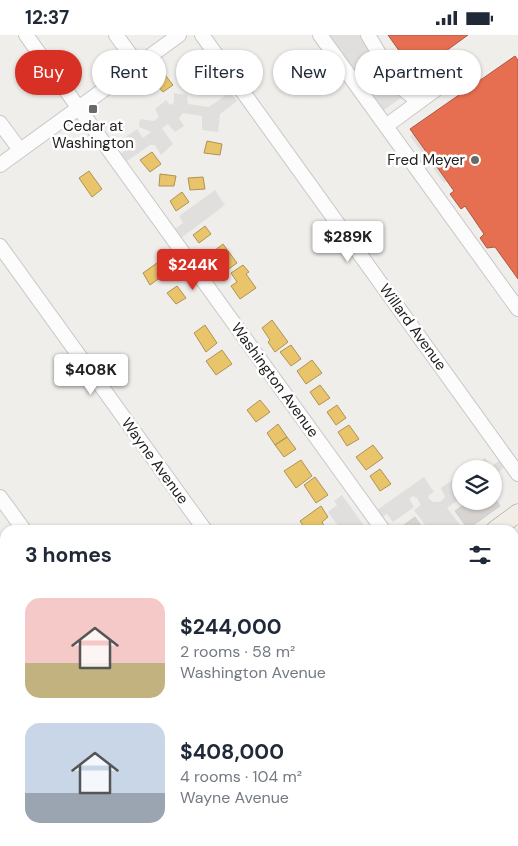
<!DOCTYPE html>
<html lang="en">
<head>
<meta charset="utf-8">
<style>
  body { margin:0; font-family:"DM Sans",sans-serif; background:#f6f6f7; color:#1f2937; height:100vh; display:flex; flex-direction:column; font-size:19px; white-space:nowrap }
  * { box-sizing:border-box; margin:0 }
  p { font-size:16px; color:#747a83 }
  .icon { flex:none; width:28px; height:28px; fill:none; stroke:currentColor; stroke-width:2; stroke-linecap:round; stroke-linejoin:round }
  .map { position:relative; flex:1; overflow:hidden }
  .drawer { position:absolute; left:0px; top:490px; width:519px; height:321px; display:flex; flex-direction:column; background:#fff; border-radius:15px 15px 0 0; box-shadow:0 1px 4px #0004 }
  .drawer>* { flex:none }
  .hud { position:absolute; left:15px; top:15px; width:489px; height:45px; display:flex; gap:10px }
  .tools { position:absolute; left:452px; top:425px; display:grid; gap:10px }
  .tools a { display:grid; place-items:center; width:50px; height:50px; border-radius:50%; background:#fff; box-shadow:0 1px 4px #0004; font-size:25px }
  .price { position:absolute; translate:-50% -42px; padding:0 11px; border-radius:5px; background:#fff; color:#222; font-size:16px; line-height:32px; filter:drop-shadow(0 1px 2px #0008) }
  .price::after { content:''; position:absolute; left:50%; top:30px; width:15px; height:11px; margin-left:-8px; background:inherit; clip-path:polygon(0 0,100% 0,50% 100%) }
  .price.current { background:#d93025; color:#fff }
  ul { padding:0; list-style:none }
  li { display:flex; align-items:center; gap:15px; height:125px; padding:0 25px }
  li span { display:grid; place-items:center; flex:none; width:140px; height:100px; border-radius:15px; color:#555 }
  li>.icon { margin-inline-start:auto }
  span .icon { width:60px; height:60px; fill:#fffc; stroke-width:1 }
  li b { font-size:21px }
  h2 { display:flex; justify-content:space-between; align-items:center; height:60px; padding:0 25px; font-size:21px }
  .tag { padding:0 18px; border-radius:22px; background:#fff; box-shadow:0 1px 4px #0004; font-size:18px; line-height:45px }
  .tag.current { background:#d93025; color:#fff }
  .status { display:flex; justify-content:space-between; align-items:center; height:35px; padding:0 25px; background:#fff; direction:ltr }
  .status svg { height:14px; fill:currentColor }
  .map>svg:first-child { display:block }
  .parking { fill:#e0dfde }
  .homes { fill:#e9c46a; stroke:#ad9354 }
  .shops { fill:#e76f51; stroke:#ac5843 }
  .building { fill:#d7d4d2; stroke:#d3d0cc }
  .lines { fill:none; stroke-linecap:round; stroke-linejoin:round }
  .minor-casing { stroke:#c9c8c7; stroke-width:16 }
  .major-casing { stroke:#a79c86; stroke-width:19 }
  .minor { stroke:#fdfcfc; stroke-width:14 }
  .major { stroke:#f3ede7; stroke-width:18 }
  .poi-dot { fill:#6a6968; stroke:#fff; stroke-width:2 }
  .labels { text-anchor:middle; stroke-width:5; stroke-linejoin:round; paint-order:stroke }
  .poi-label { font-size:15px; fill:#222; stroke:#fff }
  .street-label { font-size:15px; fill:#222; stroke:#fff }
</style>
</head>
<body>
<div class="status"><b>12:37</b><svg viewBox="0 0 49 12"><path d="M0 12V9h3v3zM5 12V6h3v6zM10 12V3h3v9zM15 12V0h3v12zM26 1h20v11H26zM47 4h2v5h-2z"/></svg></div>
<div class="map">
<svg width="518" height="811" viewBox="0 0 518 811">
  <rect width="100%" height="100%" fill="#f0eeeb"/>
  <path class="parking" d="M313 0H365L403 61 380 78 427 157Z
    M230 57 237 66 220 79 218 97 202 95V81L183 78 179 83 184 91 175 97 168 89 162 93 173 109 161 120 155 110H150L127 126 121 119 131 111 124 103 137 94 143 103 151 97 139 92 140 84 154 86 159 82 155 74 166 65 170 70 174 68V58L187 60 188 69 209 72Z
    M416 97 449 144 444 148 410 101Z
    M215 155 225 170 181 203 175 194 183 188 179 181Z
    M485 423 492 431 499 426 504 433 497 438 502 444 494 450V434H469Z
    M461 439V463L447 473 460 490 457 495H429L414 475 421 470 417 463 413 461 410 463V465L414 472 393 487 387 479 382 482 377 475 424 442 434 457 429 460 428 463 433 467H440L445 462 441 453Z
    M342 460 367 495H341L328 477 337 470 334 466Z"/>
  <path class="homes" d="M165 40 173 50 163 57 155 48Z
    M207 106 222 109 220 120 204 118Z
    M152 117 161 129 150 137 140 125Z
    M89 136 102 154 92 162 79 143Z
    M160 139 176 141 174 151H159Z
    M203 142 205 154 190 155 188 143Z
    M182 157 189 167 176 176 170 166Z
    M205 191 211 199 199 208 193 200Z
    M223 209 237 228 223 238 218 232 223 229 214 216Z
    M157 228 165 239 150 250 143 238Z
    M243 230 249 237 246 239 256 253 240 264 231 251 237 247 231 238Z
    M177 251 186 263 176 269 167 258Z
    M272 285 288 307 275 317 268 307 270 305 262 293Z
    M205 290 217 308 206 317 194 298Z
    M291 310 301 324 291 331 280 317Z
    M222 315 232 329 216 340 206 326Z
    M312 325 322 338 306 349 297 336Z
    M320 350 330 363 319 370 310 357Z
    M260 365 270 377 256 387 247 375Z
    M337 370 346 383 336 390 327 377Z
    M278 389 287 402 275 410 267 398Z
    M349 390 359 404 347 411 338 397Z
    M287 402 296 414 284 422 275 410Z
    M373 410 383 423 366 435 356 422Z
    M301 425 312 441 296 453 284 436Z
    M380 434 391 449 380 456 370 441Z
    M315 442 328 460 316 468 304 450Z
    M321 471 328 482 322 487 324 491 318 495H316L314 492 306 495 300 486Z"/>
  <path class="shops" d="M388 0H468L406 45 403 40 412 34Z
    M515 21 518 25V244L495 212 487 213 480 203 484 199 465 171 461 174 450 159 454 156 410 94Z"/>
  <path class="building" d="M494 462 500 471 468 494 455 476 469 466H494Z
    M415 482 424 495H397Z"/>
  <g class="lines">
    <defs>
      <path id="minor" d="M26 0 383 495
        M116 0 138 30
        M202 0 518 439
        M320 0 518 274
        M368 0 397 49 419 67
        M0 88 20 115
        M386 91 465 33
        M0 130 179 0
        M0 211 205 495
        M0 462 24 495
        M514 562 518 559
        M514 576 518 583
        M514 691 518 690
        M0 721 5 729
        M0 749 5 746
        M0 773 5 780
        M0 803 6 811
        M284 806 288 811
        M429 806 433 811
        M167 811 174 806"/>
      <path id="major" d="M495 495 518 478
        M62 811 67 806"/>
    </defs>
    <use href="#minor" class="minor-casing"/>
    <use href="#major" class="major-casing"/>
    <use href="#minor" class="minor"/>
    <use href="#major" class="major"/>
  </g>
  <g class="poi-dot">
    <rect x="88" y="69" width="10" height="10" rx="2.5"/>
    <circle cx="475" cy="125" r="5"/>
  </g>
  <g class="labels">
    <g class="poi-label">
      <text x="93" y="96">Cedar at<tspan x="93" dy="17">Washington</tspan></text>
      <text x="465" y="130" text-anchor="end">Fred Meyer</text>
    </g>
    <g class="street-label">
      <text transform="translate(413 292) rotate(54)" y="5">Willard Avenue</text>
      <text transform="translate(275 345) rotate(54)" y="5">Washington Avenue</text>
      <text transform="translate(155 426) rotate(54)" y="5">Wayne Avenue</text>
    </g>
  </g>
</svg>
<div class="tools">
<a><svg class="icon" aria-label="layers" viewBox="0 0 24 24"><path d="M12 4l9 5-9 5-9-5zM3 14l9 5 9-5"/></svg></a>
</div>
<b class="price" style="left:348px;top:228px">$289K</b>
<b class="price current" style="left:193px;top:256px">$244K</b>
<b class="price" style="left:91px;top:361px">$408K</b>
<div class="hud">
<a class="tag current">Buy</a>
<a class="tag">Rent</a>
<a class="tag">Filters</a>
<a class="tag">New</a>
<a class="tag">Apartment</a>
</div>
<section class="drawer">
<h2>3 homes<svg class="icon" aria-label="filters" viewBox="0 0 24 24"><path d="M4 7h16M4 17h16"/><circle cx="9" cy="7" r="2"/><circle cx="15" cy="17" r="2"/></svg></h2>
<ul>
<li><span style="background:linear-gradient(#f6c9c9 65%,#c2b280 0)"><svg class="icon" aria-label="home" viewBox="0 0 24 24"><path d="M3 11l9-7 9 7M6 9v11h12V9"/></svg></span><div><b>$244,000</b><p>2 rooms · 58 m²</p><p>Washington Avenue</p></div></li>
<li><span style="background:linear-gradient(#c9d6e8 70%,#9aa5b1 0)"><svg class="icon" aria-label="home" viewBox="0 0 24 24"><path d="M3 11l9-7 9 7M6 9v11h12V9"/></svg></span><div><b>$408,000</b><p>4 rooms · 104 m²</p><p>Wayne Avenue</p></div></li>
</ul>
</section>
</div>
</body>
</html>
